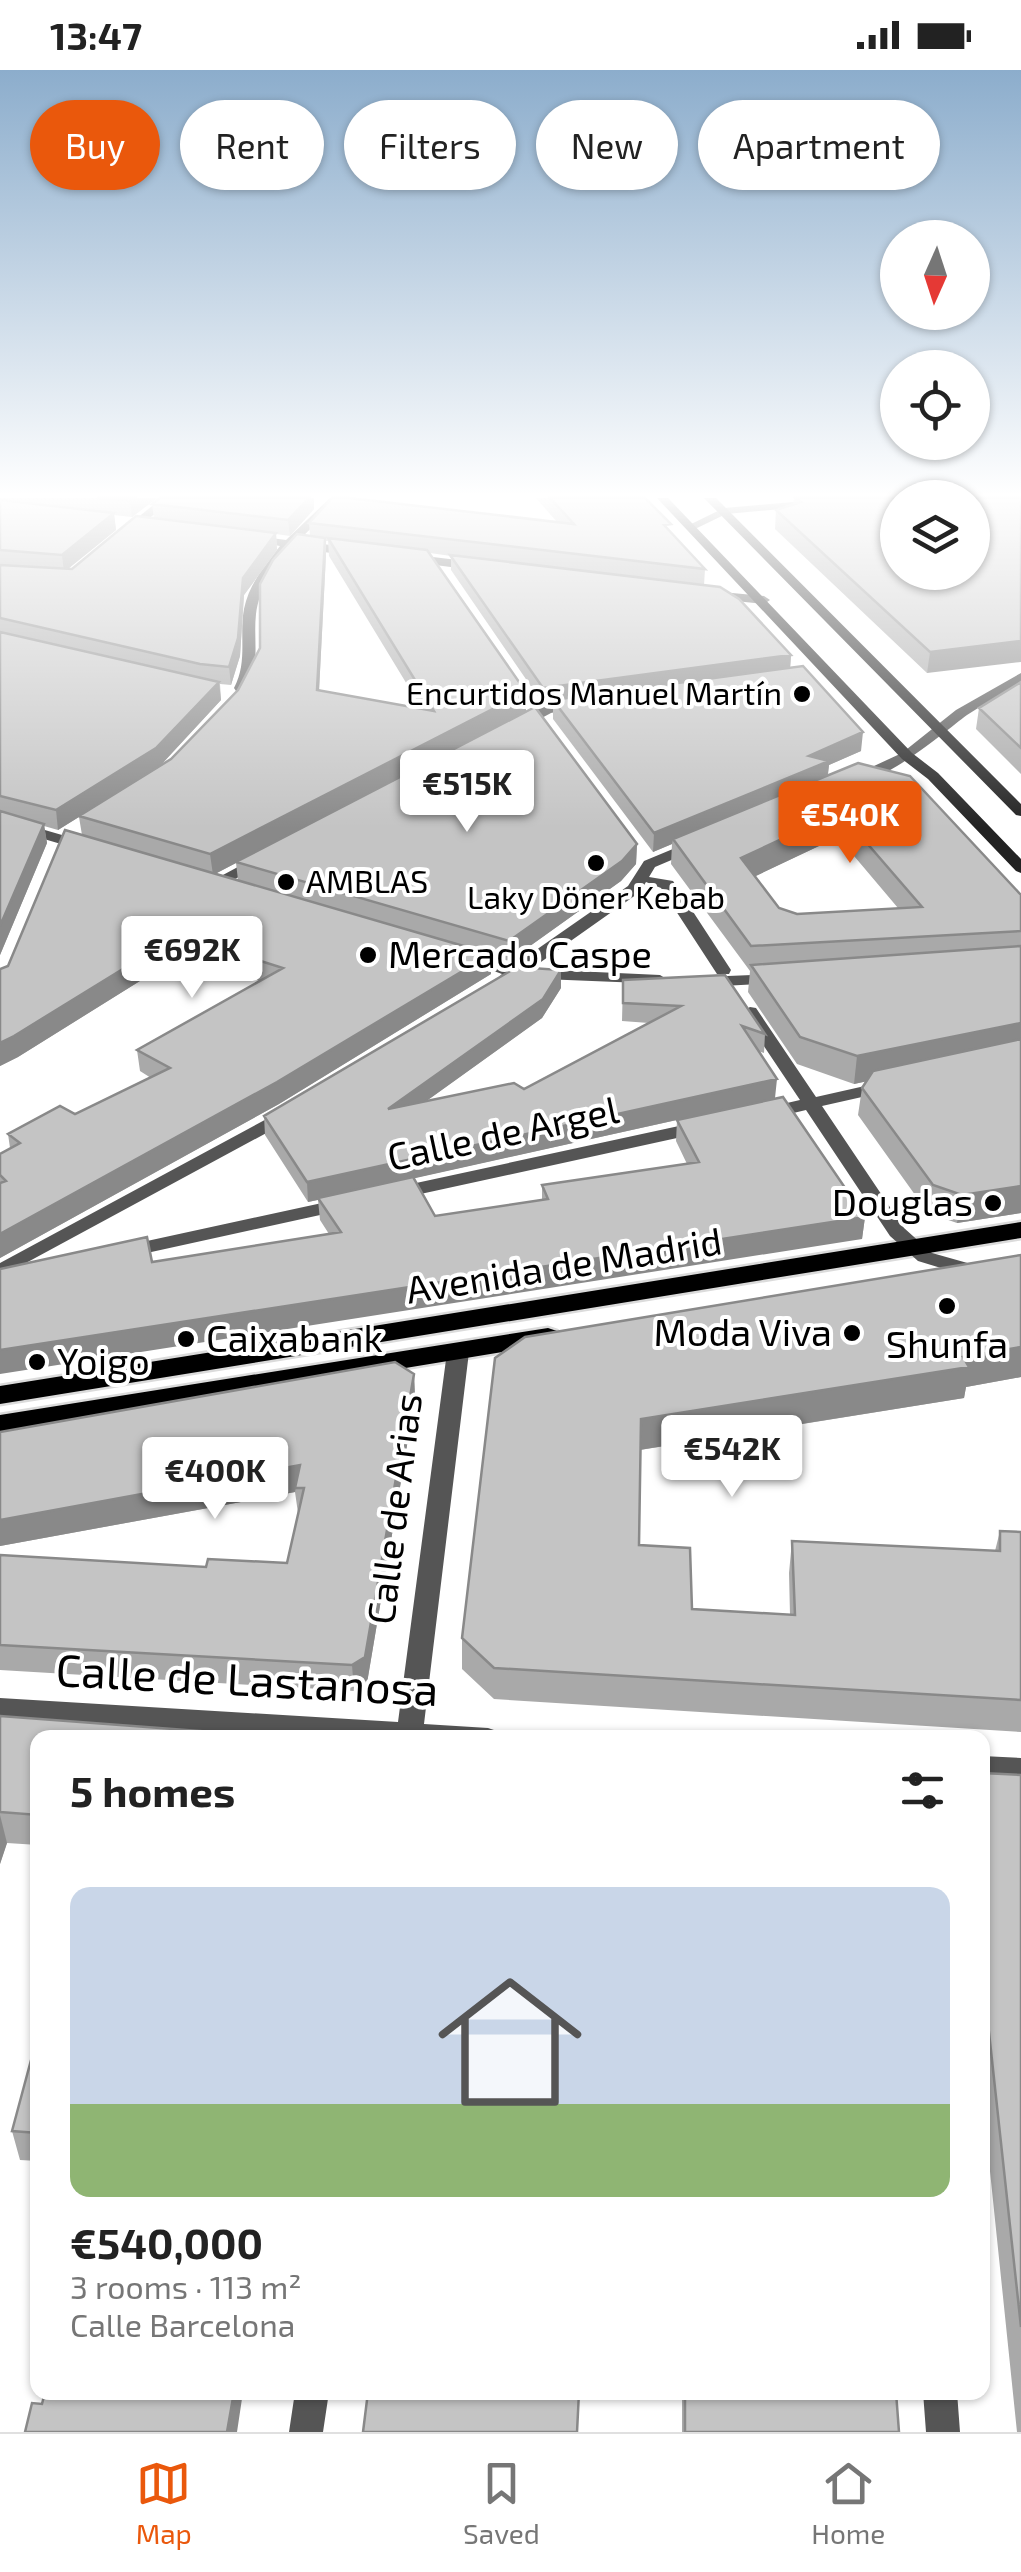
<!DOCTYPE html>
<html lang="en">
<head>
<meta charset="utf-8">
<style>
  body { margin:0; font-family:"Exo 2",sans-serif; background:#f2f2f2; color:#222; height:100vh; display:flex; flex-direction:column; font-size:38px; white-space:nowrap }
  * { box-sizing:border-box; margin:0 }
  p { font-size:32px; color:#767676 }
  .icon { flex:none; width:55px; height:55px; fill:none; stroke:currentColor; stroke-width:2; stroke-linecap:round; stroke-linejoin:round }
  .map { position:relative; flex:1; overflow:hidden }
  .sheet { position:absolute; left:30px; top:1660px; width:960px; height:670px; display:flex; flex-direction:column; background:#fff; border-radius:20px; box-shadow:0 2px 8px #0004 }
  .sheet>* { flex:none }
  .banner { position:absolute; left:30px; top:30px; width:962px; height:90px; display:flex; gap:20px }
  .needle { width:65px; rotate:183deg }
  .fabs { position:absolute; left:880px; top:150px; display:grid; gap:20px }
  .fabs a { display:grid; place-items:center; width:110px; height:110px; border-radius:50%; background:#fff; box-shadow:0 2px 8px #0004; font-size:50px }
  .price { position:absolute; translate:-50% -85px; padding:0 22px; border-radius:10px; background:#fff; color:#222; font-size:32px; line-height:65px; filter:drop-shadow(0 2px 5px #0008) }
  .price::after { content:''; position:absolute; left:50%; top:60px; width:30px; height:22px; margin-left:-15px; background:inherit; clip-path:polygon(0 0,100% 0,50% 100%) }
  .price.active { background:#ea580c; color:#fff }
  ul { padding:0; list-style:none }
  li { display:grid; align-content:center; gap:20px; height:530px; padding:0 40px }
  li span { display:grid; place-items:center; height:310px; border-radius:20px; color:#555 }
  li>.icon { margin-inline-start:auto }
  span .icon { width:180px; height:180px; fill:#fffc; stroke-width:1 }
  li b { font-size:42px }
  h2 { display:flex; justify-content:space-between; align-items:center; height:120px; padding:0 40px; font-size:42px }
  .chip { padding:0 35px; border-radius:45px; background:#fff; box-shadow:0 2px 8px #0004; font-size:35px; line-height:90px }
  .chip.active { background:#ea580c; color:#fff }
  .status { display:flex; justify-content:space-between; align-items:center; height:70px; padding:0 50px; background:#fff; direction:ltr }
  .status svg { height:28px; fill:currentColor }
  .menu { display:flex; justify-content:space-around; align-items:center; height:140px; border-top:2px solid #e0e0e0; background:#fff; font-size:28px; color:#767676 }
  .menu a { display:grid; justify-items:center; gap:5px }
  .menu .active { color:#ea580c }
  .map>svg:first-child { display:block }
  .lines { fill:none; stroke-linecap:round; stroke-linejoin:round }
  .primary-casing { stroke:#dbdbdb; stroke-width:5 }
  .street { fill:#555; fill-rule:evenodd }
  .secondary { fill:#222; fill-rule:evenodd }
  .primary { fill:#000; fill-rule:evenodd }
  .wall { fill:#a9a9a9; fill-rule:evenodd }
  .shaded-wall { fill:#898989 }
  .building { fill:#c4c4c4; stroke:#898989; stroke-width:2.5; fill-rule:evenodd }
  .poi-dot { fill:#000; stroke:#fff; stroke-width:4 }
  .labels { text-anchor:middle; stroke-width:8; stroke-linejoin:round; paint-order:stroke }
  .far-poi-label { font-size:32px; fill:#000; stroke:#fff; text-anchor:end }
  .poi-label { font-size:38px; fill:#000; stroke:#fff; text-anchor:start }
  .street-label { font-size:38px; fill:#000; stroke:#fff }
  .near-street-label { font-size:45px; fill:#000; stroke:#fff }
</style>
</head>
<body>
<div class="status"><b>13:47</b><svg viewBox="0 0 49 12"><path d="M0 12V9h3v3zM5 12V6h3v6zM10 12V3h3v9zM15 12V0h3v12zM26 1h20v11H26zM47 4h2v5h-2z"/></svg></div>
<div class="map">
<svg width="1021" height="2362" viewBox="0 0 1021 2362">
  <rect width="100%" height="100%" fill="#fff"/>
  <g class="lines">
    <defs>
      <path id="primary" d="M1021 1152V1168L0 1334V1316Z
        M548 1258 557 1261 561 1267 557 1273 0 1365V1345Z"/>
    </defs>
    <use href="#primary" class="primary-casing"/>
    <path class="street" d="M162 428H174L129 465H121V461Z
      M330 428H342L298 471 355 478 361 482 355 486 292 478 289 481C273 500 259 519 256 544 253 571 261 595 246 621H236L234 618C248 592 239 566 244 539 249 514 265 495 280 476L243 469 249 465 286 470Z
      M837 428H876L870 431 726 444 695 459 685 457 724 438Z
      M408 484 474 492 480 496 474 500 404 491 402 488Z
      M711 521 764 526 770 530 764 534 707 528V522Z
      M1021 603V613C1003 624 984 634 967 645 945 661 871 726 846 709L902 683 956 640Z
      M579 629 584 630V636L551 643 523 658 511 655 542 637Z
      M0 747 93 774 96 777 88 782 0 756Z
      M697 769 702 771V777L655 797 649 807 673 811 731 900 729 904H717L661 818 646 812 640 822 531 899 660 905 668 910 666 914 518 908 503 916 495 911 502 904 458 888 466 883 513 896 628 816 644 791Z
      M262 784 270 789 267 792 222 816H210L208 813Z
      M774 904 782 909 780 913 704 917 696 912 704 907Z
      M750 937 756 938 816 1027 887 1011 893 1012 896 1016 893 1020 822 1036 904 1158 932 1183 971 1194 974 1199 971 1204 964 1205 918 1191 890 1166 806 1040 764 1050 757 1048 755 1044 757 1040 800 1030 741 942Z
      M287 1038 294 1040 296 1044 294 1048 0 1207V1193Z
      M702 1051 711 1057 709 1061 393 1130 383 1124 393 1118Z
      M345 1128 355 1134 352 1138 124 1188 114 1182 124 1176Z
      M458 1275 469 1282 424 1654 488 1658 497 1661 501 1668H313L0 1648V1628L398 1652 447 1282Z
      M982 1686 1021 1688V1710L982 1708Z
      M295 2322H329L323 2362H289Z
      M923 2322H957L960 2362H926Z"/>
    <path class="secondary" d="M657 428H668L912 683 938 703 1021 789V803L1016 801 928 709 902 689Z
      M704 428H716L1021 734V746L1016 745Z"/>
    <use href="#primary" class="primary"/>
  </g>
  <path class="wall" d="M0 428H157L132 447 114 445 116 460 68 499H72L154 449 152 434 160 428H314V439L290 466 276 464 277 480 244 525 240 586 231 615 220 614 221 630 160 696 171 689 238 620 260 578 310 466 309 453 557 452 536 428H645L670 461 705 499 704 515 791 585 790 597 861 681 829 695 828 705 1021 825V1143L957 1153 928 1143 858 1045 862 1018 867 1011 854 1014 797 994 748 922 750 901 671 794 672 774 653 782 553 649V633L543 634 451 500V486L430 483 526 642 637 774 636 794 621 811 509 891 491 886V904L279 1034 0 1188V1084L10 1078 8 1064 75 1044 151 1008 140 1001 137 980 260 911 180 886 18 987 0 996V899L8 896 82 765 79 747 58 760 44 756 47 773 0 885ZM326 471H328L329 486 422 639 319 621 326 485ZM838 767 898 838 797 844 779 838 755 806ZM236 793 238 810 215 804Z
    M794 428H898L972 502 927 603 775 459 776 440 793 435Z
    M1021 612V704L976 659 979 638Z
    M623 910 765 964 764 983 758 981 775 1028 865 1147 862 1169 152 1192 329 1164 320 1150 318 1130 308 1132 265 1065 264 1046 561 918 542 948 426 1031 524 1019 649 953 622 951ZM677 1050 676 1071 687 1094 542 1115V1130L435 1146 414 1108Z
    M1021 1185V1307L966 1317 964 1328 640 1380 639 1475 692 1539 790 1545 789 1503 792 1471 995 1481 1000 1461 1021 1462V1662L494 1629 462 1599V1568L495 1288Z
    M414 1304 415 1328 367 1613 354 1621 0 1600V1485L206 1497 287 1493 298 1443 295 1422 0 1476V1362Z
    M0 1646 38 1668V1775L7 1773 0 1794Z
    M982 1703 1021 1705V2362H1017L982 2024Z
    M38 1964V2091L20 2090 12 2061Z
    M682 2322H896L899 2362H682Z"/>
  <path class="shaded-wall" d="M134 428H157L132 447 130 431Z
    M309 428H314V439L290 466 288 450Z
    M114 443 116 460 64 502 62 485Z
    M276 463 277 480 244 525 240 586 231 615 229 597 243 508Z
    M325 468 326 485 318 640 317 620Z
    M1021 571V592L927 603 930 582Z
    M791 585 790 601 543 634V618Z
    M219 612 221 630 159 697 58 760 56 740Z
    M526 622V642L213 805 210 784Z
    M863 662 861 681 829 695 827 710 673 769 672 774 653 782 654 763 809 686Z
    M840 742 838 767 739 814 741 788Z
    M44 754 47 773 0 885V856Z
    M637 774 636 794 621 811 509 891V871Z
    M178 865 180 886 18 987 0 996V973Z
    M491 884V904L279 1034 0 1188V1164Z
    M561 900V918L542 948 389 1058 388 1039Z
    M1021 953V979L854 1014 857 986Z
    M777 1009 775 1028 308 1132 307 1112Z
    M1021 1116V1143L957 1153 962 1125Z
    M865 1147 862 1169 0 1304V1280Z
    M1021 1277V1307L966 1317 964 1328 639 1380 641 1349Z
    M414 1304 415 1328 367 1613 354 1621 352 1595Z
    M300 1395 295 1422 0 1476V1450Z
    M0 1745 7 1773 0 1794Z
    M234 2322H243L237 2362H227Z"/>
  <path class="building" d="M97 428H134L130 431Z
    M160 428H309L288 450 152 434Z
    M332 428H349L574 454 550 428H645L671 454 664 455 705 499 309 453Z
    M796 428H898V502H972V428H1021V571L930 582 776 440 801 432Z
    M0 430 114 443 62 485 0 480Z
    M136 446 276 463 243 508 238 568 229 597 200 594 0 548V495L72 499Z
    M297 464 325 468 317 620 434 641 328 468 427 480 526 622 210 784 79 746 171 689 238 620 260 578V514L273 490Z
    M450 485 720 517 739 529 791 585 543 618Z
    M0 562 219 612 156 678 56 740 0 726Z
    M803 596 863 662 809 686 829 691 654 763 553 630Z
    M1021 612V678L979 638Z
    M535 637 637 774 622 791 509 871 236 792Z
    M858 693 910 706 1021 825V861L751 876 673 769ZM840 742 922 837 797 844 779 838 741 788Z
    M0 741 44 754 0 856Z
    M65 760 491 884 277 1012 0 1164V1113L6 1111 0 1105V1084L20 1073 8 1064 60 1036 75 1044 170 998 137 980 283 898 178 865 14 966 0 973V899L8 896Z
    M1021 876V953L857 986 800 967 751 895Z
    M517 897 561 900 543 929 388 1039 514 1013 524 1019 681 936 623 933V910L725 905 765 964 742 956 777 1009 307 1112 264 1046Z
    M1021 969V1116L962 1125 933 1115 862 1018 873 1001Z
    M783 1027 865 1147 0 1280V1199L147 1167 152 1192 341 1162 318 1128 413 1107 435 1146 548 1129 542 1115 699 1092 677 1050Z
    M1021 1185V1277L963 1287 969 1297 641 1349 639 1475 690 1478 692 1539 795 1545 792 1471 1000 1481V1461L1021 1462V1630L494 1598 462 1568 495 1288 525 1267Z
    M395 1292 414 1304 365 1587 352 1595 0 1575V1485L206 1497 208 1489 287 1493 304 1418H295L300 1395 0 1450V1362Z
    M0 1646 294 1668H38V1745L0 1742Z
    M982 1703 1021 1705V2257L982 1898Z
    M38 1964V2063L12 2061Z
    M45 2322H234L227 2362H25L32 2333 42 2334Z
    M368 2322H579L577 2362H363Z
    M685 2322H896L899 2362H685Z"/>
  <linearGradient id="sky" x2="0" y2="1"><stop stop-color="#8cadcc"/><stop offset="0.56" stop-color="#fff"/><stop offset="1" stop-color="#fff" stop-opacity="0"/></linearGradient>
  <rect width="1021" height="758" fill="url(#sky)"/>
  <g class="poi-dot">
    <circle cx="802" cy="624" r="10"/>
    <circle cx="596" cy="793" r="10"/>
    <circle cx="286" cy="812" r="10"/>
    <circle cx="368" cy="885" r="10"/>
    <circle cx="993" cy="1133" r="10"/>
    <circle cx="947" cy="1236" r="10"/>
    <circle cx="852" cy="1263" r="10"/>
    <circle cx="186" cy="1269" r="10"/>
    <circle cx="37" cy="1292" r="10"/>
  </g>
  <g class="labels">
    <g class="far-poi-label">
      <text x="782" y="635">Encurtidos Manuel Martín</text>
      <text x="306" y="823" text-anchor="start">AMBLAS</text>
      <text x="596" y="839" text-anchor="middle">Laky Döner Kebab</text>
    </g>
    <g class="poi-label">
      <text x="388" y="898">Mercado Caspe</text>
      <text x="973" y="1146" text-anchor="end">Douglas</text>
      <text x="832" y="1276" text-anchor="end">Moda Viva</text>
      <text x="206" y="1282">Caixabank</text>
      <text x="947" y="1288" text-anchor="middle">Shunfa</text>
      <text x="57" y="1305">Yoigo</text>
    </g>
    <g class="street-label">
      <text transform="translate(503 1064) rotate(-12)" y="13">Calle de Argel</text>
      <text transform="translate(564 1196) rotate(-9)" y="13">Avenida de Madrid</text>
      <text transform="translate(395 1439) rotate(-83)" y="13">Calle de Arias</text>
    </g>
    <g class="near-street-label">
      <text transform="translate(247 1610) rotate(3)" y="16">Calle de Lastanosa</text>
    </g>
  </g>
</svg>
<div class="fabs">
<a><svg class="needle" viewBox="-14 -14 28 28"><path d="M0-13l5 13h-10z" fill="#e53935"/><path d="M0 13l5-13h-10z" fill="#767676"/></svg></a>
<a><svg class="icon" aria-label="locate" viewBox="0 0 24 24"><circle cx="12" cy="12" r="6"/><path d="M12 2v4M12 18v4M2 12h4M18 12h4"/></svg></a>
<a><svg class="icon" aria-label="layers" viewBox="0 0 24 24"><path d="M12 4l9 5-9 5-9-5zM3 14l9 5 9-5"/></svg></a>
</div>
<b class="price" style="left:467px;top:765px">€515K</b>
<b class="price active" style="left:850px;top:796px">€540K</b>
<b class="price" style="left:192px;top:931px">€692K</b>
<b class="price" style="left:732px;top:1430px">€542K</b>
<b class="price" style="left:215px;top:1452px">€400K</b>
<div class="banner">
<a class="chip active">Buy</a>
<a class="chip">Rent</a>
<a class="chip">Filters</a>
<a class="chip">New</a>
<a class="chip">Apartment</a>
</div>
<section class="sheet">
<h2>5 homes<svg class="icon" aria-label="filters" viewBox="0 0 24 24"><path d="M4 7h16M4 17h16"/><circle cx="9" cy="7" r="2"/><circle cx="15" cy="17" r="2"/></svg></h2>
<ul>
<li><span style="background:linear-gradient(#c9d6e8 70%,#8fb573 0)"><svg class="icon" aria-label="home" viewBox="0 0 24 24"><path d="M3 11l9-7 9 7M6 9v11h12V9"/></svg></span><div><b>€540,000</b><p>3 rooms · 113 m²</p><p>Calle Barcelona</p></div></li>
</ul>
</section>
</div>
<nav class="menu">
<a class="active"><svg class="icon" aria-label="map" viewBox="0 0 24 24"><path d="M3 6l6-2 6 2 6-2v14l-6 2-6-2-6 2zM9 4v14M15 6v14"/></svg>Map</a>
<a><svg class="icon" aria-label="saved" viewBox="0 0 24 24"><path d="M7 4h10v16l-5-4-5 4z"/></svg>Saved</a>
<a><svg class="icon" aria-label="home" viewBox="0 0 24 24"><path d="M3 11l9-7 9 7M6 9v11h12V9"/></svg>Home</a>
</nav>
</body>
</html>
